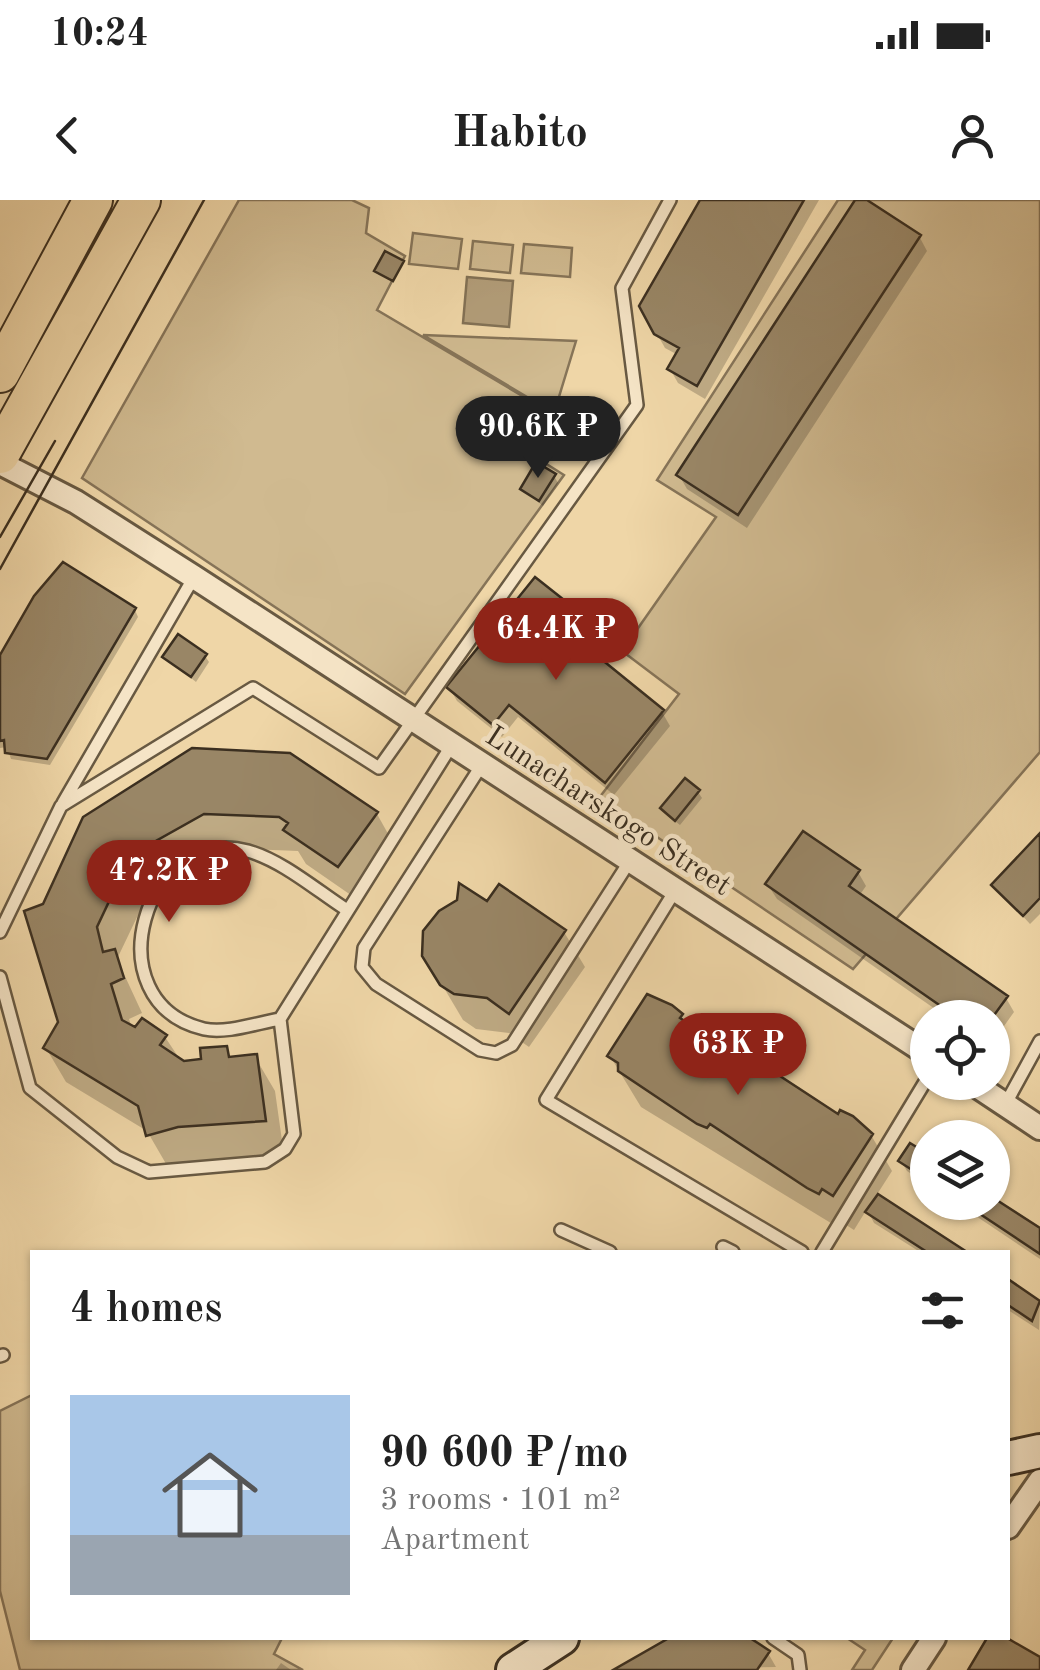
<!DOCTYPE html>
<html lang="en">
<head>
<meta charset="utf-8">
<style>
  body { margin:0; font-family:"Old Standard TT",serif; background:#f2f2f2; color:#222; height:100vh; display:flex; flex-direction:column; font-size:38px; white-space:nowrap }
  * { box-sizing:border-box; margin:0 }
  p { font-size:32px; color:#767676 }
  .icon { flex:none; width:55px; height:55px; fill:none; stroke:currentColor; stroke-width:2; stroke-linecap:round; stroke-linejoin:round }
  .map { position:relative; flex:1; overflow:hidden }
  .details { position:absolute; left:30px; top:1050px; width:980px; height:390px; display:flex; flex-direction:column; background:#fff; border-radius:0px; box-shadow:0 2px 8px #0004 }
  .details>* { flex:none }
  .tools { position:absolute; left:910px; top:800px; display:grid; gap:20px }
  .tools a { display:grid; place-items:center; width:100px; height:100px; border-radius:50%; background:#fff; box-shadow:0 2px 8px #0004; font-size:50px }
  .price { position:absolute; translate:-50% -85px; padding:0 22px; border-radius:35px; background:#8f2418; color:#fff; font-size:32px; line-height:65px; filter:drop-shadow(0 2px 5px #0008) }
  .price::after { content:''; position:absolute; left:50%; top:60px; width:30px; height:22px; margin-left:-15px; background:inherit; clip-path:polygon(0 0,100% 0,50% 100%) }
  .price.active { background:#222; color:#fff }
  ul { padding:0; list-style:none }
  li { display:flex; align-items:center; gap:30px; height:250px; padding:0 40px }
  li+li { border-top:2px solid #e0e0e0 }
  li span { display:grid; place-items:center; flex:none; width:280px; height:200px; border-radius:0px; color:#555 }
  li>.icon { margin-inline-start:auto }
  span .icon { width:120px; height:120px; fill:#fffc; stroke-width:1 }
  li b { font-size:42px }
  h2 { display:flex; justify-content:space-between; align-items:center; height:120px; padding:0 40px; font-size:42px }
  .status { display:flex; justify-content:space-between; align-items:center; height:70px; padding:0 50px; background:#fff; direction:ltr }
  .status svg { height:28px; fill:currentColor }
  header { display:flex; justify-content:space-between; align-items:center; height:130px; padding:0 40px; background:#fff; font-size:45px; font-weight:800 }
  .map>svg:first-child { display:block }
  .green { fill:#d0ba90; stroke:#867458; stroke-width:2.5 }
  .water { fill:#b29d79; stroke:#827155; stroke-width:2.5 }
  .shadow { fill:#0003 }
  .building { fill:#998666; stroke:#3b2f20; stroke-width:2.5 }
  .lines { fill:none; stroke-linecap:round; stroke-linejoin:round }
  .lane-casing { stroke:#685942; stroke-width:16 }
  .street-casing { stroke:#685942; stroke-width:28 }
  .secondary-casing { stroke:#3b2f20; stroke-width:38 }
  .primary-casing { stroke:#3b2f20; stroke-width:42 }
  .lane { stroke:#f5e4c6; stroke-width:11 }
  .street { stroke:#f5e4c6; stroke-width:22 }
  .secondary { stroke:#f5e4c6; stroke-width:32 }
  .primary { stroke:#efd6a7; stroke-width:38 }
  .tram { stroke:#3b2f20; stroke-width:2.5 }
  .labels { text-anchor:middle; stroke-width:9; stroke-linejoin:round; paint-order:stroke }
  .street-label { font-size:30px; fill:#3b2f20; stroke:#f5e4c6 }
</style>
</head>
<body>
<div class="status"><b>10:24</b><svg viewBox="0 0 49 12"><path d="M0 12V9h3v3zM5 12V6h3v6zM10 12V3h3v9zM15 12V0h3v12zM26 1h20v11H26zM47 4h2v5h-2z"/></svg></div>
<header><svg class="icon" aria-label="back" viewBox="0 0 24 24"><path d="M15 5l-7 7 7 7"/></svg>Habito<svg class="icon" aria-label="person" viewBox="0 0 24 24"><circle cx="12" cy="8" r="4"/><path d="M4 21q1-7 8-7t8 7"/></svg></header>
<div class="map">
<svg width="1040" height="1470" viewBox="0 0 1040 1470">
  <rect width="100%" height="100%" fill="#efd6a7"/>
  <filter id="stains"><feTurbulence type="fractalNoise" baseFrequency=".002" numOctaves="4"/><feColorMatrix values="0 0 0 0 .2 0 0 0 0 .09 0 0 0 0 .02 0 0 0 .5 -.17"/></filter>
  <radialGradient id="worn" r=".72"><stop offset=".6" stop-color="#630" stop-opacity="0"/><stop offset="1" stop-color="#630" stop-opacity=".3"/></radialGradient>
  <path class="green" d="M239 0H352L369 8 366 33 405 56 377 110 558 217 537 258 564 275 405 494 82 278Z
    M838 0H1040V552L853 769 599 598 679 494 622 451 716 317 657 280Z
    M413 33 462 39 458 69 409 64Z
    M473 41 513 45 510 73 470 69Z
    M524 44 572 48 570 77 521 73Z
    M423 135 576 141 554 213Z
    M32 1195V1438H282L274 1454 303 1470H20L0 1391V1211Z
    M847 1438H893L872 1470H852L865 1450Z"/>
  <path class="water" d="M467 77 513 81 509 127 463 123Z"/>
  <path class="shadow" d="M703 0H819L705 199 678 183 670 169 678 155 665 148 656 132Z
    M858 0 919 36 927 51 747 328 687 289 679 275Z
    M554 276 558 283 543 306 523 289Z
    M135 410 138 417 50 565 11 559 7 547 0 548V462Z
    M581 417 589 431 578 444 662 512 670 526 614 595 518 517 502 537 457 501 449 487Z
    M205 456 209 462 196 482 165 457Z
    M193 551 377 614 396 648 358 700 306 664 298 651 224 648 150 690 117 759 142 813 129 819 132 828 165 837 183 864 204 862 226 848 232 859 255 857 275 891 284 955 198 961 169 969 147 931 66 882 46 848 61 822 45 706Z
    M698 592 702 598 680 625 667 615 663 608Z
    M1040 637V714L1030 724 994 685Z
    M858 672 866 686 859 696 1006 798 1014 812 992 843V818H948L777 699 768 685Z
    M488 704 564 732 585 767 529 847 509 833 476 829 463 820 425 756Z
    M681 816 687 825 746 863 871 935 892 971 876 996 962 1052H920L874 1023 867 1009 854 1030 843 1023 839 1028 641 907 610 856Z
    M928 957V985L907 971 901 961Z
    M955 1002H992L1040 1031V1059Z
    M1008 1082 1040 1104 1039 1130 1008 1110Z
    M674 1438H746L768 1453 776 1467 618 1470Z
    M281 1463 291 1470H276Z"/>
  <path class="building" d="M700 0H804L697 186 667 169 679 148 654 134 639 106Z
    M855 0H867L921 35 738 315 676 275Z
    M385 51 404 61 393 81 374 71Z
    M536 262 556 274 539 301 520 289Z
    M63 362 136 408 47 559 5 553 4 540 0 541V455L34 396Z
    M535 377 583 415 569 433 664 510 605 583 509 505 493 525 446 487Z
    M178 434 207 454 191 477 162 457Z
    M192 548 290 553 378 612 338 667 283 630 288 623 279 617 204 614 131 655 97 727 103 752 115 749 124 778 111 784 122 820 135 827 142 818 167 835 160 845 184 861 201 859 200 848 227 846 229 857 257 854 266 921 178 927 146 936 138 906 43 848 58 822 24 711 43 704 83 617Z
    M685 578 700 590 675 621 660 608Z
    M803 631 860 670 849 686 1008 796 992 818H958L765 684Z
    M1040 633V698L1023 716 991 685Z
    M459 683 487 701 499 684 566 730 509 814 487 798 454 794 440 785 422 756 423 731 439 711 457 700Z
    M647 794 672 805 683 814 680 818 723 846 740 848 746 860 757 867 760 863 838 914 840 910 853 916 873 934 833 996 822 989 819 994 807 988 710 924 707 928 697 924 618 871V863L607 856Z
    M910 943 928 954V980L898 961Z
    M878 994 967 1052H927L865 1012Z
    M992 997 1040 1028V1054L962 1002H992Z
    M1008 1079 1040 1101 1032 1121 1008 1105Z
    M669 1438H750L770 1451 757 1470H613Z
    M987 1438H1007L1040 1457V1470H968Z"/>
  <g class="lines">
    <defs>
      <path id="lane" d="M483 563 364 748 362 767 376 784 480 850 496 853 512 845 631 659
        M63 603 194 377
        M676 689 546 900 802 1052
        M0 732 61 606 253 488 379 568 637 205 622 88 670 0
        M0 777 30 888 117 957 149 972 265 962 285 949 294 934 280 819 453 543
        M280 819C257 823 226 834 204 829 91 802 145 623 248 651 283 661 316 690 347 710
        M1005 905 1040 841
        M561 1030 610 1052
        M723 1047 733 1052
        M822 1052 928 877
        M0 1156 3 1155
        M773 1438 798 1455 800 1470"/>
      <path id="street" d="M0 263 76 302 194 377 928 854
        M971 882 1040 928
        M1008 1327 1040 1281
        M913 1470 934 1438"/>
      <path id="secondary" d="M1008 1258 1040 1251
        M513 1470 562 1438"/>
      <path id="primary" d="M0 173 93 0
        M0 254 141 0"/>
    </defs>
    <use href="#lane" class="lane-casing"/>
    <use href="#street" class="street-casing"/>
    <use href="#secondary" class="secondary-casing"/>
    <use href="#primary" class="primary-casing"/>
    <use href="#lane" class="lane"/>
    <use href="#street" class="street"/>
    <use href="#secondary" class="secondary"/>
    <use href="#primary" class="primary"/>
    <path class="tram" d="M0 337 55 241
      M0 369 204 0"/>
  </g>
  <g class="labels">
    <g class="street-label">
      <text transform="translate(609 610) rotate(33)" y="10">Lunacharskogo Street</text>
    </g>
  </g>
  <rect width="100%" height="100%" filter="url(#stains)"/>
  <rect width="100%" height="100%" fill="url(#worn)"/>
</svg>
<div class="tools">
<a><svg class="icon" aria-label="locate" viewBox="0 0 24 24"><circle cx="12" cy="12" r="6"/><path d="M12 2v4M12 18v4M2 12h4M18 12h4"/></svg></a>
<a><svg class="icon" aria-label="layers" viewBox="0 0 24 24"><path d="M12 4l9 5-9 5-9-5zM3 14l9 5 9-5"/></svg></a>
</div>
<b class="price active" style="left:538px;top:281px">90.6K ₽</b>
<b class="price" style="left:556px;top:483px">64.4K ₽</b>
<b class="price" style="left:169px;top:725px">47.2K ₽</b>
<b class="price" style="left:738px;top:898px">63K ₽</b>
<section class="details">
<h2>4 homes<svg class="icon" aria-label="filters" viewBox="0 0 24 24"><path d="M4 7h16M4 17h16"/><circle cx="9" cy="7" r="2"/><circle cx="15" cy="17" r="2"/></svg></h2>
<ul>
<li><span style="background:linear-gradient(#a9c7e8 70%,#9aa5b1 0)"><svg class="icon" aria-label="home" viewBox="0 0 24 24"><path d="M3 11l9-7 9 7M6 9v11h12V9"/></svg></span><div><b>90 600 ₽/mo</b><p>3 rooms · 101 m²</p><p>Apartment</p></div></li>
</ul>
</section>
</div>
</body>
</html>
